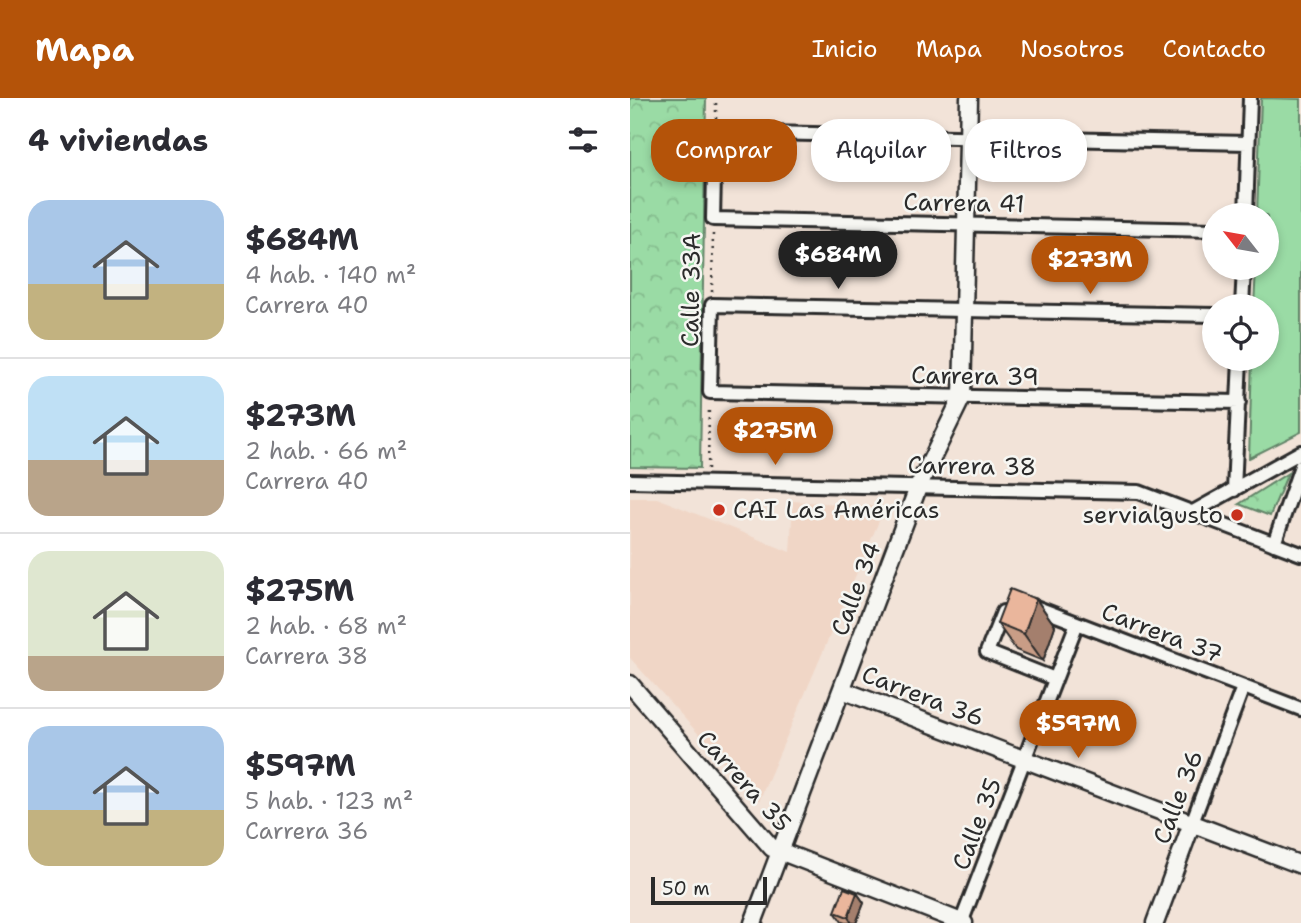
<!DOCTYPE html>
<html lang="es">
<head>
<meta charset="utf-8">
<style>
  body { margin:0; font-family:"Shantell Sans",sans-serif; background:#f7f7f7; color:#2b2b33; height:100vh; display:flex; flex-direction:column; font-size:26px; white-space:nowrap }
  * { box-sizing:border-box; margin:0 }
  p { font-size:23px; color:#7c7c81 }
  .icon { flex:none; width:38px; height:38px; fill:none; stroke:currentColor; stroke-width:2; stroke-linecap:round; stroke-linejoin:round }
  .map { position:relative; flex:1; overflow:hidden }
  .sheet { display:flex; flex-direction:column; background:#fff; width:630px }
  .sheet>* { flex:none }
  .top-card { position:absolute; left:21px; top:21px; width:544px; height:63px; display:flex; gap:14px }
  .needle { width:46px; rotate:301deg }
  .fabs { position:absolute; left:572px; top:105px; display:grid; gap:14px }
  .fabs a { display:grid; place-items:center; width:77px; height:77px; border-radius:50%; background:#fff; box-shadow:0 4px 10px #0003; font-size:35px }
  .scale { position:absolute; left:21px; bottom:18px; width:116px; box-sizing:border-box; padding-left:7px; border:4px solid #2b2b2b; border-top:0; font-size:19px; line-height:24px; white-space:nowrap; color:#2b2b2b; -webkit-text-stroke:5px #f6f6f2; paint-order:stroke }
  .price { position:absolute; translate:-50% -60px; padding:0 16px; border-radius:24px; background:#b45309; color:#fff; font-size:23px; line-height:46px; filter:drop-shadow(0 2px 4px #0008) }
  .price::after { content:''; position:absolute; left:50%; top:42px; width:21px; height:16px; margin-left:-10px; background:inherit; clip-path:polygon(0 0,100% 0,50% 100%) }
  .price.selected { background:#222; color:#fff }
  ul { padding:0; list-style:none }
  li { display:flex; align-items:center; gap:21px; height:175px; padding:0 28px }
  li+li { border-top:2px solid #e1e1e2 }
  li span { display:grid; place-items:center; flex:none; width:196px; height:140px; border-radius:21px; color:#555 }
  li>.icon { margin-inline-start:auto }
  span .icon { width:84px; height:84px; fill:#fffc; stroke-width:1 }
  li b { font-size:30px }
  h2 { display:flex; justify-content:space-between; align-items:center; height:84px; padding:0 28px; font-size:30px }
  .tag { padding:0 24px; border-radius:28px; background:#fff; box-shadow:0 4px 10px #0003; font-size:24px; line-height:63px }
  .tag.selected { background:#b45309; color:#fff }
  header { display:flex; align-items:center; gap:42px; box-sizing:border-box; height:98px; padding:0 35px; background:#b45309; color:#fff }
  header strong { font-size:33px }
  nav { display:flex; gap:38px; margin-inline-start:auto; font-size:24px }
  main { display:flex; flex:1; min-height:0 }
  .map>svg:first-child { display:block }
  .built { fill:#f0d6c6 }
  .grass { fill:#9adba5; stroke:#628368; stroke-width:2 }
  .forest { fill:url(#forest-crowns); stroke:#628368; stroke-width:2 }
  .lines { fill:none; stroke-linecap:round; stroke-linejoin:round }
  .minor-casing { stroke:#2b2b2b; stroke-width:18 }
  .tertiary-casing { stroke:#2b2b2b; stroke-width:21 }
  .path { stroke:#2b2b2b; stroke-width:2.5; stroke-dasharray:2 5; stroke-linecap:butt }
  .minor { stroke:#f6f6f2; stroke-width:12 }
  .tertiary { stroke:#f6f6f2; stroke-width:16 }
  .wall { fill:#c99d86; stroke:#2b2b2b; stroke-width:2 }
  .shaded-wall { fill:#a47f6d; stroke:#2b2b2b; stroke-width:2 }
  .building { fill:#eab69c; stroke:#2b2b2b; stroke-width:2 }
  .poi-dot { fill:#c8321e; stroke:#f6f6f2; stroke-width:2.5 }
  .labels { text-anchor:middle; stroke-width:5; stroke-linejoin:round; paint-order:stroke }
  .street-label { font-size:24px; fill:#2b2b2b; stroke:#f6f6f2 }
  .poi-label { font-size:24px; fill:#2b2b2b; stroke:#f6f6f2; text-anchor:start }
</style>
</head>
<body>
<header>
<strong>Mapa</strong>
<nav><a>Inicio</a><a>Mapa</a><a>Nosotros</a><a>Contacto</a></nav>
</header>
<main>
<section class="sheet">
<h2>4 viviendas<svg class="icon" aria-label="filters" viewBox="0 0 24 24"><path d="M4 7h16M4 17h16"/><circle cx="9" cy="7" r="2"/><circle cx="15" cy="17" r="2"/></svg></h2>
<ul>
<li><span style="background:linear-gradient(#a9c7e8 60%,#c2b280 0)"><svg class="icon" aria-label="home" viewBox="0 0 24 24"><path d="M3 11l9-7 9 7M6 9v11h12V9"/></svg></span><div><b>$684M</b><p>4 hab. · 140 m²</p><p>Carrera 40</p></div></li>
<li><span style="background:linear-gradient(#bfe0f5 60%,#b9a48a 0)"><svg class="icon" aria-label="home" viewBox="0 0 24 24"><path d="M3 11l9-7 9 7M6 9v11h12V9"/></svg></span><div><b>$273M</b><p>2 hab. · 66 m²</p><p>Carrera 40</p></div></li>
<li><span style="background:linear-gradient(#dfe7d0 75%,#b9a48a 0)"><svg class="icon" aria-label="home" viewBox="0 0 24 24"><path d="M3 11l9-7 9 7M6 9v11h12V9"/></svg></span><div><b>$275M</b><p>2 hab. · 68 m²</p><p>Carrera 38</p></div></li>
<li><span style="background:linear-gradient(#a9c7e8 60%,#c2b280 0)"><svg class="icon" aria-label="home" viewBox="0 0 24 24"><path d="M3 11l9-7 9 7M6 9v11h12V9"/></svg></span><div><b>$597M</b><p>5 hab. · 123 m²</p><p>Carrera 36</p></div></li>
</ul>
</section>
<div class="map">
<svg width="671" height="825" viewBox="0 0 671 825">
  <defs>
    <pattern id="forest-crowns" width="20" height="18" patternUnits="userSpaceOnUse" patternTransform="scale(1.75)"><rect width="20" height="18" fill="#9adba5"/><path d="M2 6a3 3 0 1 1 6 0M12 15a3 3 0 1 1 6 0" fill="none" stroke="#85bc8e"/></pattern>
  </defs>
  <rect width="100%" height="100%" fill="#f2e3d8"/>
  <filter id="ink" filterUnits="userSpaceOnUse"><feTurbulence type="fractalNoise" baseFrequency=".0143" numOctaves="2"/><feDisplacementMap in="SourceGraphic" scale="14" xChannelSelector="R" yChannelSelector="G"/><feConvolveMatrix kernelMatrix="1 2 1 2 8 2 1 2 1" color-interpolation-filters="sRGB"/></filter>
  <g filter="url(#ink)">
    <path class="built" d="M0 400H27L160 454 163 403 255 409 129 703 0 560Z"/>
    <path class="grass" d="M631 0 671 1V334L619 360 622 261H637V208H624L626 170H637V117H627Z"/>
    <path class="forest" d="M0 0H76L70 370 0 369Z
      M658 375 640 418 609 406Z"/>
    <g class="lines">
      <defs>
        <path id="minor" d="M616 117 620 0
          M584 132 83 121 85 34 618 45
          M612 208 614 170
          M584 217 82 207 80 294 609 304
          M0 383 509 394 671 456
          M604 392 610 261
          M563 414 671 354
          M644 446 671 368
          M400 507 671 611
          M373 514 357 554 425 581
          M562 725 613 589
          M331 825 447 525"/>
        <path id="tertiary" d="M0 586 142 750 334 825
          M212 592 671 767
          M123 825 289 387 332 299 339 0
          M525 825 562 725"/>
      </defs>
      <use href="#minor" class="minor-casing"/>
      <use href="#tertiary" class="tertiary-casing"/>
      <path class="path" d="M86 21V0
        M82 194 83 134
        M78 371 79 308"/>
      <use href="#minor" class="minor"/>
      <use href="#tertiary" class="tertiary"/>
    </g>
    <path class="wall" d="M406 501 425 528 413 563 386 552 367 525Z
      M227 795 234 805 226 825H215L212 824 205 814Z"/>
    <path class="shaded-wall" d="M406 501 425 528 413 563 394 536Z
      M227 795 234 805 226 825H222L218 819Z"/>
    <path class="building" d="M380 491 406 501 394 536 367 525Z
      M214 790 227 795 218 819 205 814Z"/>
  </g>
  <g class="poi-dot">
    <circle cx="89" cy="412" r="7"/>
    <circle cx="607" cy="417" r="7"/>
  </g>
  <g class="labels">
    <g class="street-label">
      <text transform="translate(334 105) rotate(1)" y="8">Carrera 41</text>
      <text transform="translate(61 192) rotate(-89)" y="8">Calle 33A</text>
      <text transform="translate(345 278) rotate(1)" y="8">Carrera 39</text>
      <text transform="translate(342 368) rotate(1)" y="8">Carrera 38</text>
      <text transform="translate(226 491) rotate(-69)" y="8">Calle 34</text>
      <text transform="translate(532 535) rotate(21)" y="8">Carrera 37</text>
      <text transform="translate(293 598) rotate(21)" y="8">Carrera 36</text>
      <text transform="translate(114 683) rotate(48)" y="8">Carrera 35</text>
      <text transform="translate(548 699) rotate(-69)" y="8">Calle 36</text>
      <text transform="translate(347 726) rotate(-69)" y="8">Calle 35</text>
    </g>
    <g class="poi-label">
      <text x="103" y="420">CAI Las Américas</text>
      <text x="593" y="425" text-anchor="end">servialgusto</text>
    </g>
  </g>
</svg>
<div class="fabs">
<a><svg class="needle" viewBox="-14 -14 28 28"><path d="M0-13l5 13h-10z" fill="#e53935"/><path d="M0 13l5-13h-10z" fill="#7c7c81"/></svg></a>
<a><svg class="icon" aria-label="locate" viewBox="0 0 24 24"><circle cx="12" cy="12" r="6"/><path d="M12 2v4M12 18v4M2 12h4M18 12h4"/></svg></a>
</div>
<div class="scale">50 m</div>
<b class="price selected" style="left:208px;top:193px">$684M</b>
<b class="price" style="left:460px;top:198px">$273M</b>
<b class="price" style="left:145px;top:369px">$275M</b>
<b class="price" style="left:448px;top:662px">$597M</b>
<div class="top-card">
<a class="tag selected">Comprar</a>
<a class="tag">Alquilar</a>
<a class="tag">Filtros</a>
</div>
</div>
</main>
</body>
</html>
